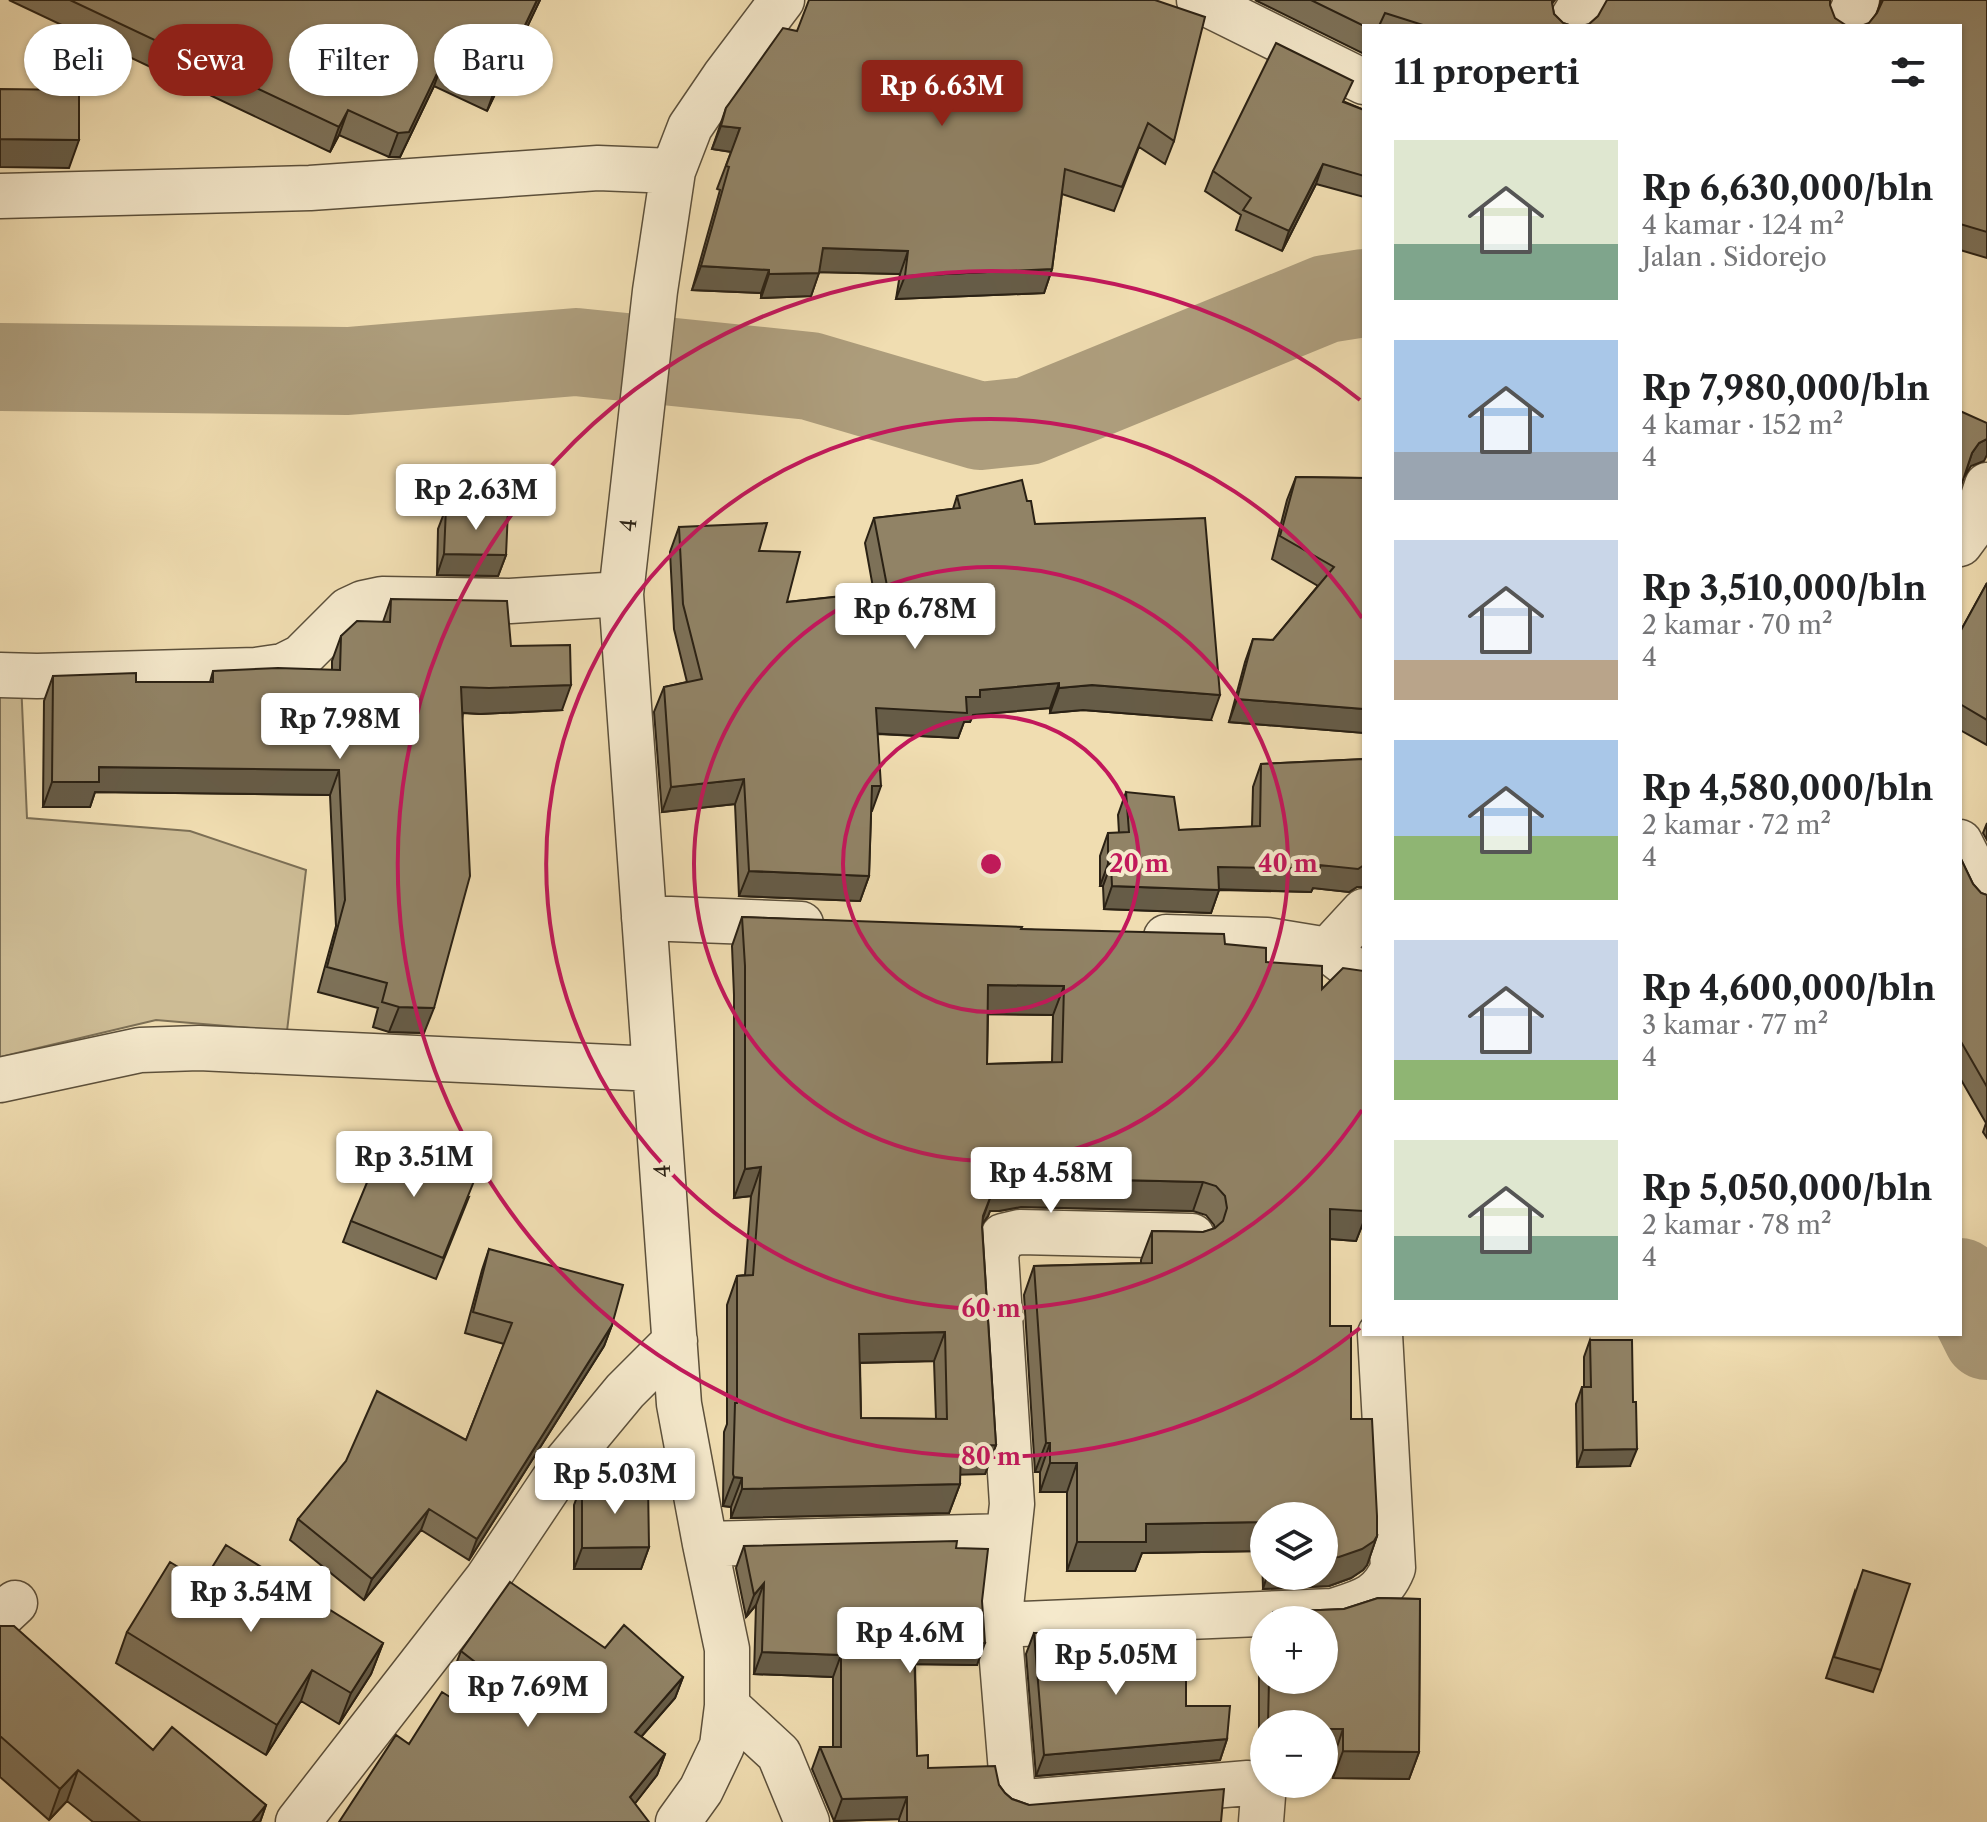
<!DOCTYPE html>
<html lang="id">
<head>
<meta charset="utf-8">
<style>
  body { margin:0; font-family:"Libre Caslon Text",serif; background:#f2f2f2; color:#202124; height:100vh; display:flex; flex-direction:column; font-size:30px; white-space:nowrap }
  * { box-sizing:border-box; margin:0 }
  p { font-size:26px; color:#757577 }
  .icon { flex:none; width:44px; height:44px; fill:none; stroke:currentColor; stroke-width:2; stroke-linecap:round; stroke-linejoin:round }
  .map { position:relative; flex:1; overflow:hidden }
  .drawer { position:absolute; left:1362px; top:24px; width:600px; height:1312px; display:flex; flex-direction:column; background:#fff; border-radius:0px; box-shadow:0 2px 6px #0004 }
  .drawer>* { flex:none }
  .banner { position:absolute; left:24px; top:24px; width:760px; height:72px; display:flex; gap:16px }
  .controls { position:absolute; left:1250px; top:1502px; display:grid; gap:16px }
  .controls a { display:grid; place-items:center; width:88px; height:88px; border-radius:50%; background:#fff; box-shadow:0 2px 6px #0004; font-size:40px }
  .price { position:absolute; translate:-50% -68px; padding:0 18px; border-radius:8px; background:#fff; color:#222; font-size:26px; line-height:52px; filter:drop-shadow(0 2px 4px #0008) }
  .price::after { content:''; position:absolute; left:50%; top:48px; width:24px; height:18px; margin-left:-12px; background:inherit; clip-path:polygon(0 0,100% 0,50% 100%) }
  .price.current { background:#8f2418; color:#fff }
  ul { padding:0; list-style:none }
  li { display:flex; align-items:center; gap:24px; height:200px; padding:0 32px }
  li span { display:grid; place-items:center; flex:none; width:224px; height:160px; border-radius:0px; color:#555 }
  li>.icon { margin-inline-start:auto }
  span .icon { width:96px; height:96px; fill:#fffc; stroke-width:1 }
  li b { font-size:34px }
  h2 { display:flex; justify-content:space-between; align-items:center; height:96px; padding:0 32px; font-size:34px }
  .chip { padding:0 28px; border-radius:36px; background:#fff; box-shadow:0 2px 6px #0004; font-size:28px; line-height:72px }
  .chip.current { background:#8f2418; color:#fff }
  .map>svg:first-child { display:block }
  .green { fill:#cebd96; stroke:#7c6f55; stroke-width:2 }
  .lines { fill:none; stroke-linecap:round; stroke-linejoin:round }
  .river { stroke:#ad9d7c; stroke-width:88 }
  .street-casing { stroke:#5c503b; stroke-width:47 }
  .street { stroke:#f5e9cc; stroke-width:44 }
  .wall { fill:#7d7158; stroke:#2a2114; stroke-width:2; fill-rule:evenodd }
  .shaded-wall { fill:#665c47; stroke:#2a2114; stroke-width:2 }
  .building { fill:#918366; stroke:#2a2114; stroke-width:2; fill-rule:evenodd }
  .ring { fill:none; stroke:#c2185b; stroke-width:4 }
  .labels { text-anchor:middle; stroke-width:8; stroke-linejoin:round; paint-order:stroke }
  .street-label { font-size:22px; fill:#2a2114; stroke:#f5e9cc }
  .centre { fill:#c2185b; stroke:#f5e9cc; stroke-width:4 }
  .ring-label { font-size:24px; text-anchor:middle; font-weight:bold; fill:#c2185b; stroke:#f5e9cc; stroke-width:8; stroke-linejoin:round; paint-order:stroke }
</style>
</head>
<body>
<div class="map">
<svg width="1987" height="1822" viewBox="0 0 1987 1822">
  <rect width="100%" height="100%" fill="#f0ddb1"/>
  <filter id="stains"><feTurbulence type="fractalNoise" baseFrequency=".0025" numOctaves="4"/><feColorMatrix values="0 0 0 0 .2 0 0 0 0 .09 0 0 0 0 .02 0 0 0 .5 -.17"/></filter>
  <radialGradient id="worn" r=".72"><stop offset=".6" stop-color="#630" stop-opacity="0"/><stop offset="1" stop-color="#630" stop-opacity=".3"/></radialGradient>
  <path class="green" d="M0 679 21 681 27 818 190 831 306 870 287 1031 156 1020 0 1057Z"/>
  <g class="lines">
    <path class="river" d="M0 367 348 371 576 352 810 376 980 426 1028 421 1326 299 1364 293
      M1960 1282 1987 1336"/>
    <defs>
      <path id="street" d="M1199 0 1364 82
        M1568 26 1584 0
        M1846 26 1857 0
        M0 196 310 188 598 168 673 171
        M1960 544 1974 525 1987 485
        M0 675 37 676 256 670 283 666 301 657 348 610 363 603 382 599 510 601 621 594
        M1960 842 1987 896
        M644 918 801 924
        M1166 937 1267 940 1328 950 1364 978
        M1328 950 1364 911
        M0 1080 140 1050 199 1048 655 1069
        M1192 1236 1020 1232 1003 1236 996 1254 1012 1504 999 1625 1013 1796 1019 1801 1025 1802 1248 1783 1260 1787 1263 1796 1261 1822
        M705 1544 1008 1536
        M0 1617 15 1603
        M999 1625 1333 1611C1361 1602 1381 1598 1393 1568L1380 1334
        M727 1706 779 1754 807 1822
        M298 1822 487 1579 562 1467 625 1391 675 1341
        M678 1822 701 1790 722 1746 727 1706V1649L705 1544 679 1404 621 594 655 291 673 171 690 127 724 77 782 0"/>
    </defs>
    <use href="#street" class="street-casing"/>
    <use href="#street" class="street"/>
  </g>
  <path class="wall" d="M9 0H540L487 111 434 86 400 157H389L339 135 330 152Z
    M1155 0 1174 141 1165 164 1139 147 1114 211 1062 194 1052 269 1044 293 896 299 900 274 819 272 811 296 761 298V293L692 290 720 190 717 189 731 152 712 149 726 108 797 31Z
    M1255 0H1555L1552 4 1554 14 1563 23 1572 26H1364V54Z
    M1881 0H1987V258L1960 250V26L1869 23 1877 13Z
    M1345 102 1364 110V197L1316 184 1282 251 1236 230 1241 215 1205 191 1213 171Z
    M1296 477 1364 478V733L1229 722 1245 662 1253 639 1273 640 1318 586 1272 559 1287 500Z
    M957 496 1027 501 1035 524 1211 720 1083 710 1050 713V708L973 715 970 722H964L958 738 877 734 871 811 869 876 860 901 739 896 735 804 662 812 654 712 664 687 687 682 674 629 670 552 679 527 759 551 787 602 874 593 865 543 874 518 953 509Z
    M446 508 506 555 498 576 437 575 438 529Z
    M1987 583V745L1960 730V632Z
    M391 599 511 646 562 710 480 714 463 713 424 1033 389 1032 373 1027 378 1008 318 992 336 926 330 795 95 792 90 807H43L44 701 53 676 136 682H210L213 671 332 670V661L341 636 383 622Z
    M1364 759V887H1357L1349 892 1313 888 1311 892 1219 890 1211 913 1104 909 1103 886H1100V856L1108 833H1119L1118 815 1126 792 1179 830 1252 827 1253 787 1261 764Z
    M1987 823V840L1983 833Z
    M1960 857 1973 884 1981 893 1987 895V1138L1983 1132 1986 1123 1960 1078Z
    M742 917 1021 929 1225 944 1266 962 1322 989 1363 1223 1356 1241 1330 1239V1326L1377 1536 1367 1565 1363 1570 1351 1578 1329 1586 1263 1589 1262 1551 1142 1553 1135 1571H1067V1492H1040V1472H1035L1024 1295 1034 1266 1141 1263V1260L1152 1231 1203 1232 1215 1229 1214 1225 1206 1215 1193 1211 1021 1207 999 1211H990L988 1216 982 1224 996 1445 985 1474H960V1484L949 1513 731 1518V1507L723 1506V1503L724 1432 727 1424V1305L737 1276 745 1275 751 1196 734 1198V995L732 946ZM988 1014 1053 1015 1052 1062 987 1064ZM934 1361 936 1419 861 1418 860 1363ZM1264 1516H1324V1576H1264Z
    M469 1197 436 1279 343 1242 351 1221Z
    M489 1249 612 1325 604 1346 469 1560 421 1530 364 1600 290 1540 298 1519 466 1440 504 1344 465 1333 482 1270Z
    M1590 1340 1630 1466 1577 1467 1576 1404 1582 1387H1584V1357Z
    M582 1484 649 1547 641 1569H574V1505Z
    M744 1546 956 1548 982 1601 977 1665 915 1664 917 1756 928 1768 999 1785 1005 1793 1012 1799 1029 1805 1221 1822H899V1819L834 1821 812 1769 820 1747H833V1677L754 1674 756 1605 746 1617 736 1568Z
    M203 1582 383 1643 371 1674 339 1724 301 1701 266 1755 116 1663 127 1632Z
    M1855 1591 1881 1670 1873 1692 1826 1678Z
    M1378 1598 1420 1599 1419 1752 1409 1779 1333 1778 1334 1756H1324V1724H1264V1756L1259 1755V1651L1264 1636V1680H1324V1620H1270L1273 1612 1344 1609Z
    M0 1626 153 1750 266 1805 260 1822H93L67 1801 49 1820 0 1777Z
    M1034 1633 1113 1652 1227 1739 1220 1760 1036 1776 1026 1654Z
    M605 1648 683 1677 675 1698 641 1737 665 1754 657 1775 635 1803 409 1744 450 1697 463 1679 453 1672 461 1651Z"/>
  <path class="shaded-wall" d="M537 0H540L487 111 496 86Z
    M443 61 434 86 400 157H389L398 133Z
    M348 110 339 135 330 152 339 127Z
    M721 126 740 128 732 152 712 149Z
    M0 139 79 140 69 168 0 167Z
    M1323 164 1316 184 1282 251 1289 231Z
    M823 248 908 251 900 274 814 272Z
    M701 266 769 270 761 293 692 290Z
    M1052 269 1044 293 896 299 905 276Z
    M819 273 811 296 761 298 769 274Z
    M1987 439V455L1984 461 1971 466 1964 477 1972 453 1979 443Z
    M444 554 506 555 498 576 437 575Z
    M1059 683 1050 708 973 715 970 722H964L958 738 867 733 876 708 966 697 980 690Z
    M571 685 562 710 480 714 452 712 461 687Z
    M1092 685 1220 695 1211 720 1083 710 1050 713 1059 688Z
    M1237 699 1364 709V733L1229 722Z
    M99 767 339 770 330 795 95 792 90 807H43L52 782Z
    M744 779 735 804 662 812 671 787Z
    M872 786H881L872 811H863Z
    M1108 864H1111L1103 886H1100Z
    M1364 865V887H1357L1349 892 1313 888 1311 892 1210 889 1218 867Z
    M749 871 869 876 860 901 739 896Z
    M1112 886 1219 890 1211 913 1104 909Z
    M988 985 1064 986 1053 1015 978 1014Z
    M399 1007 434 1008 424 1033 389 1032Z
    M761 1167 751 1196 734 1198 745 1169Z
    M1031 1178 1203 1182 1193 1211 1021 1207 999 1211H990L988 1216 980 1227 990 1198 998 1182Z
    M1364 1204V1223H1363L1356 1241 1319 1238 1330 1209Z
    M612 1325 604 1346 469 1560 477 1539Z
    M945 1332 934 1361 848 1363 859 1334Z
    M1046 1443H1050L1040 1472H1035Z
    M996 1445 985 1474 950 1475 961 1446Z
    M1637 1449 1630 1466 1577 1467 1583 1450Z
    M1050 1463H1077L1067 1492H1040Z
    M734 1477 742 1478 731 1507 723 1506Z
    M960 1484 949 1513 731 1518 742 1489Z
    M429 1509 421 1530 364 1600 372 1579Z
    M1264 1522V1546L1262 1551 1142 1553 1135 1571H1067L1077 1542 1146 1524Z
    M1377 1536 1367 1565 1363 1570 1351 1578 1329 1586 1263 1589 1267 1576H1324V1558Z
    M649 1547 641 1569H574L582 1548Z
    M764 1583 756 1605 746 1617 754 1595Z
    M914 1642 985 1643 977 1665 906 1664Z
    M383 1643 371 1674 339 1724 351 1693Z
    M762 1652 841 1655 833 1677 754 1674Z
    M312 1670 301 1701 266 1755 277 1725Z
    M683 1677 675 1698 627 1753 635 1732Z
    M1324 1729H1343L1334 1756H1324Z
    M1227 1739 1220 1760 1036 1776 1044 1755Z
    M1264 1740V1756L1259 1755Z
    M1343 1751 1419 1752 1409 1779 1333 1778Z
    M665 1754 657 1775 623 1819 630 1797Z
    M78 1770 67 1801 49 1820 60 1789Z
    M907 1797 899 1819 834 1821 842 1799Z
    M266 1805 260 1822H252Z"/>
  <path class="building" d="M70 0H537L496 86 443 61 409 132 398 133 348 110 339 127Z
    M809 0H1155L1205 17 1174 141 1148 123 1122 187 1065 169 1052 269 905 276 908 251 823 248 819 273 769 274V270L701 266 729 167 726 166 740 128 721 126 726 108 783 28 797 31Z
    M1311 0H1552V3L1554 14 1563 23 1572 26H1426L1385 13 1379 26H1364Z
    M1607 0H1830V5L1835 18 1847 26H1582L1589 24 1598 16Z
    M1883 0H1987V232L1960 224V26H1861L1869 23 1877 13Z
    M1276 43 1353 81 1343 102 1364 110V176L1323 164 1289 231 1243 210 1251 198 1213 171Z
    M0 89 79 90V140L0 139Z
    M1960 411 1987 423V439L1979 443 1972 453 1960 489Z
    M1296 477 1364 478V709L1237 699 1253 639 1273 640 1334 567 1280 536Z
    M1022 480 1027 501H1031L1035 524 1205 518 1220 695 1092 685 1059 688V683L980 690V697H966L967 713 876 708 881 786H872L869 876 749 871 744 779 671 787 664 687 702 679 683 604 679 527 767 523 759 551 800 552 787 602 888 591 874 518 960 508 957 496Z
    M446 508 508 510 506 555 444 554Z
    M1987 583V720L1960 704V632Z
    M391 599 507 601 511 646 570 645 571 685 489 688 461 687 470 876 434 1008 399 1007 382 1002 387 983 327 967 345 900 339 770 99 767V782H52L53 676 136 673V682H213V671L278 668 340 670 341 636 357 621 390 622Z
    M1364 759V865L1358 869 1320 865V869L1218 867 1219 890 1112 886 1111 864H1108V833L1129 832 1126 792 1174 797 1179 830 1260 826 1261 764Z
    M1960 857 1973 884 1981 893 1987 895V1087L1960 1040Z
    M742 917 1022 927 1021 929 1224 934 1225 944 1266 948V962L1322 966V989L1343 968 1364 971V1211L1330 1209V1326H1351V1419H1372L1377 1516V1536L1374 1541 1362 1549 1339 1557 1324 1558V1516H1264V1522L1146 1524V1542H1077V1463H1050V1443H1046L1034 1266 1152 1263V1231L1203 1232 1215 1228 1223 1221 1227 1208 1225 1196 1216 1186 1203 1182 1031 1178 1010 1182H998V1187L990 1198 983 1216 982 1227 996 1445 961 1446 960 1484 742 1489V1478L734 1477 733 1474 735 1403H737V1276L753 1275 761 1167 745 1169V966ZM988 985 1064 986 1062 1062 987 1064ZM945 1332 947 1419 861 1418 859 1334Z
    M385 1139 476 1176 443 1258 351 1221Z
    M489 1249 623 1285 612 1325 477 1539 429 1509 372 1579 298 1519 346 1461 377 1391 466 1440 512 1323 473 1312Z
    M1590 1340H1632L1633 1402H1636L1637 1449 1583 1450 1582 1387H1591Z
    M648 1483 649 1547 582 1548V1484Z
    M957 1541 956 1548 988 1549 982 1601 985 1643 914 1642 917 1756 928 1755V1768L995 1766 999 1785 1005 1793 1012 1799 1029 1805 1224 1789 1221 1822H907V1797L842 1799 820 1747H841V1655L762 1652 764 1583 754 1595 744 1546Z
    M226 1545 383 1643 351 1693 312 1670 277 1725 127 1632 170 1562 203 1582Z
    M1863 1570 1910 1584 1881 1670 1834 1657Z
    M510 1582 605 1648 624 1625 683 1677 635 1732 665 1754 630 1797 649 1822H339L396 1735 409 1744 442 1692 450 1697 475 1662 461 1651Z
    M1378 1598 1420 1599 1419 1752 1343 1751V1729H1324V1724H1268L1269 1680H1324V1620H1273V1612L1344 1609Z
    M0 1626H14L153 1750 172 1727 266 1805 252 1822H141L78 1770 60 1789 0 1736Z
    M1034 1633H1113V1652L1186 1653V1706H1230L1227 1739 1044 1755Z"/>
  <g class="ring">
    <circle cx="991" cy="864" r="148"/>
    <circle cx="991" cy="864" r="297"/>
    <path d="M1362 1110A445 445 0 1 1 1362 618"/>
    <path d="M1360 1328A593 593 0 1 1 1360 400"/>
  </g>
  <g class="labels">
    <g class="street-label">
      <text transform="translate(628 525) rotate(-84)" y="8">4</text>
      <text transform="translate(662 1171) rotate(-94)" y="8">4</text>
    </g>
  </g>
  <circle cx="991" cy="864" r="12" class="centre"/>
  <g class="ring-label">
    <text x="1139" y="872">20 m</text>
    <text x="1288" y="872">40 m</text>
    <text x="991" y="1317">60 m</text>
    <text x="991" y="1465">80 m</text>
  </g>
  <rect width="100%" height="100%" filter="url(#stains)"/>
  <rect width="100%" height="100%" fill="url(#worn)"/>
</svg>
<div class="controls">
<a><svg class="icon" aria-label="layers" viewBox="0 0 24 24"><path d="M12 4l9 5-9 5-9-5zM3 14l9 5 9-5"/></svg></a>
<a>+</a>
<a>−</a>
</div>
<b class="price current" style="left:942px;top:128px">Rp 6.63M</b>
<b class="price" style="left:476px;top:532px">Rp 2.63M</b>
<b class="price" style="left:915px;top:651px">Rp 6.78M</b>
<b class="price" style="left:340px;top:761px">Rp 7.98M</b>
<b class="price" style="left:414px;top:1199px">Rp 3.51M</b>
<b class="price" style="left:1051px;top:1215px">Rp 4.58M</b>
<b class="price" style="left:615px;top:1516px">Rp 5.03M</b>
<b class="price" style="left:251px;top:1634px">Rp 3.54M</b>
<b class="price" style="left:910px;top:1675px">Rp 4.6M</b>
<b class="price" style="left:1116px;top:1697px">Rp 5.05M</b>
<b class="price" style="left:528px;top:1729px">Rp 7.69M</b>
<div class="banner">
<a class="chip">Beli</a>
<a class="chip current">Sewa</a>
<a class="chip">Filter</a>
<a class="chip">Baru</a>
</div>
<section class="drawer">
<h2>11 properti<svg class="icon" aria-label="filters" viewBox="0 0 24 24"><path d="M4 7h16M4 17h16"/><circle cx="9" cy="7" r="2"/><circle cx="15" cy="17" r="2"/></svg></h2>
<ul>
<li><span style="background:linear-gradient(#dfe7d0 65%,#7fa58c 0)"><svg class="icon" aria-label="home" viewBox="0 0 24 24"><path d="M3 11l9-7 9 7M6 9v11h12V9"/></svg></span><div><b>Rp 6,630,000/bln</b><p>4 kamar · 124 m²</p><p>Jalan . Sidorejo</p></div></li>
<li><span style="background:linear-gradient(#a9c7e8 70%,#9aa5b1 0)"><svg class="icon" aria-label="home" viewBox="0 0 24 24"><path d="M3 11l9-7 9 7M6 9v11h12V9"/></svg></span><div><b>Rp 7,980,000/bln</b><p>4 kamar · 152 m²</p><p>4</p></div></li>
<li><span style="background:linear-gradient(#c9d6e8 75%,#b9a48a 0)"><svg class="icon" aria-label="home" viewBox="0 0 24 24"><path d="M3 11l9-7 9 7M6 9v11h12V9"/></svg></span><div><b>Rp 3,510,000/bln</b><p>2 kamar · 70 m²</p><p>4</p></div></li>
<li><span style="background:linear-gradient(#a9c7e8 60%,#8fb573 0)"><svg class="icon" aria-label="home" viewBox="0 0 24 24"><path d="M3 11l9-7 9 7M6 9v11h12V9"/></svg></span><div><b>Rp 4,580,000/bln</b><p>2 kamar · 72 m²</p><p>4</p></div></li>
<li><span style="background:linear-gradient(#c9d6e8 75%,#8fb573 0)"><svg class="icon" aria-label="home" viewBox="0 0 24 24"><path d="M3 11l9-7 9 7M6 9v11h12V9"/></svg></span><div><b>Rp 4,600,000/bln</b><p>3 kamar · 77 m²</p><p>4</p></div></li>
<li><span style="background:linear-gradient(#dfe7d0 60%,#7fa58c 0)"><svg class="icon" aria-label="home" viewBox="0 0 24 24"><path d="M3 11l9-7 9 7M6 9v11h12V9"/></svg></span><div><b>Rp 5,050,000/bln</b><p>2 kamar · 78 m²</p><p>4</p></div></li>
</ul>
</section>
</div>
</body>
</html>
